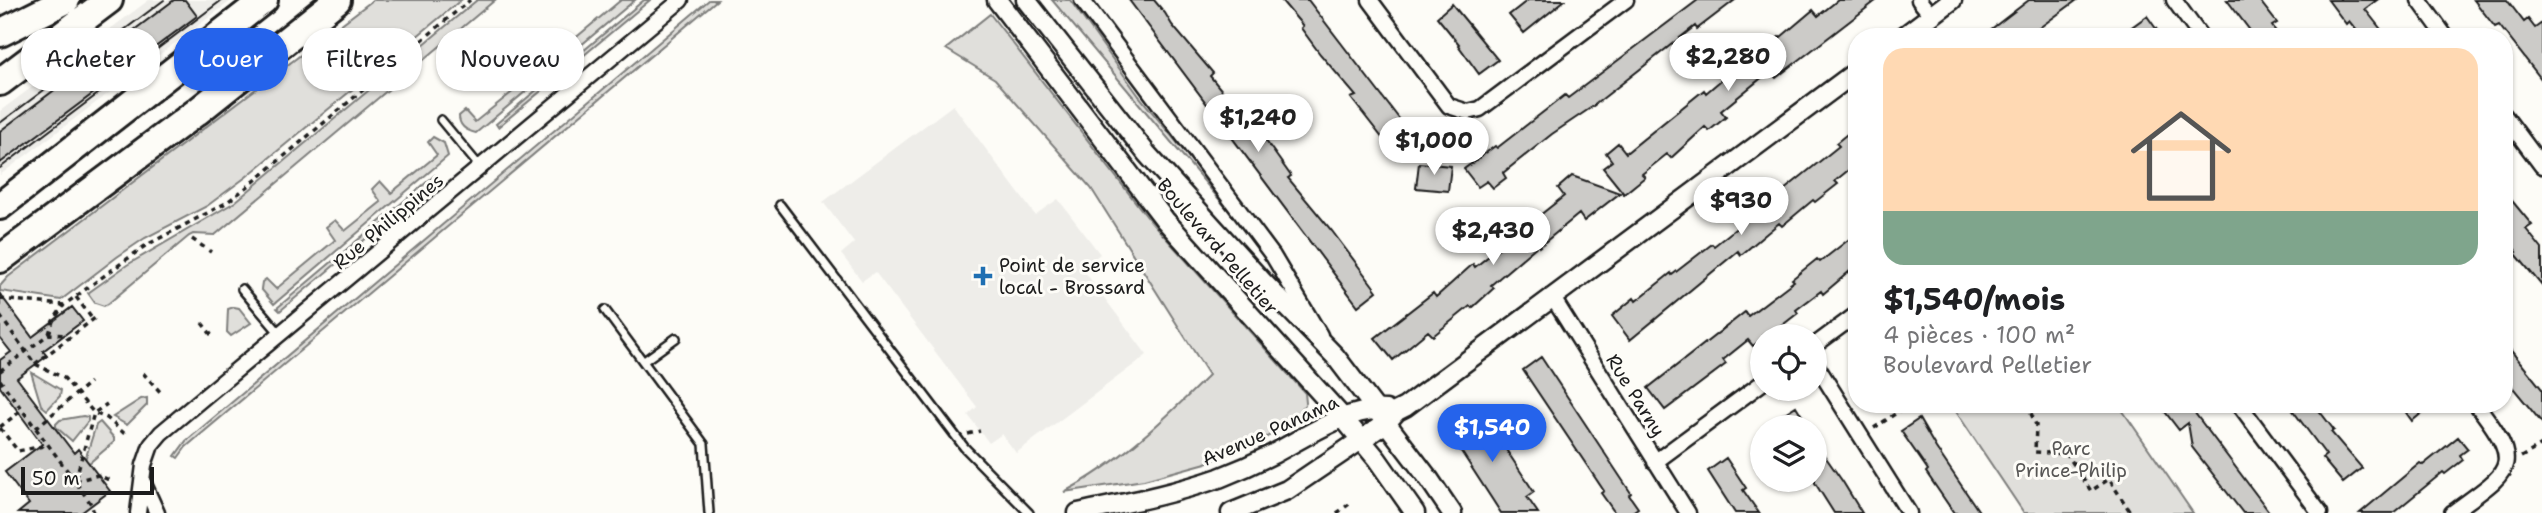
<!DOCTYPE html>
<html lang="fr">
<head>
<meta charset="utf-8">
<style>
  body { margin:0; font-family:"Shantell Sans",sans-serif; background:#f6f6f6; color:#202124; height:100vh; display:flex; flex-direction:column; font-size:26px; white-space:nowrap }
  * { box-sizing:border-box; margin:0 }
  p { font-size:23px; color:#757577 }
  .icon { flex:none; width:38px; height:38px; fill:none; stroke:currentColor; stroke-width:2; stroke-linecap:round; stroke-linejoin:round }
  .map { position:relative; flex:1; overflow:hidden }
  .sheet { position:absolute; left:1848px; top:28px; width:665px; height:385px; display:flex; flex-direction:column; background:#fff; border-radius:28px; box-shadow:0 2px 5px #0004 }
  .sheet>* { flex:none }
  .hud { position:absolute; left:21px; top:28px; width:665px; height:63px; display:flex; gap:14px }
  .buttons { position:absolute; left:1750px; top:324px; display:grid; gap:14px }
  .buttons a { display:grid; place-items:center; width:77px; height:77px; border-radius:50%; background:#fff; box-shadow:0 2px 5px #0004; font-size:35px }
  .scale { position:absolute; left:21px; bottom:18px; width:133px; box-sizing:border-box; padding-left:7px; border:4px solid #1c1c1c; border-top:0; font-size:19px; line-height:24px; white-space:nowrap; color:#1c1c1c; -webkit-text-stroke:5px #fdfcf7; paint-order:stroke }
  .price { position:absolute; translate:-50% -60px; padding:0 16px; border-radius:24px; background:#fff; color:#222; font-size:23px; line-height:46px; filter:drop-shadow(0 2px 4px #0008) }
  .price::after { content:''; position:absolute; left:50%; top:42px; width:21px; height:16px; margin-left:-10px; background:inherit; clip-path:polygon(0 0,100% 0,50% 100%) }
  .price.on { background:#2563eb; color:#fff }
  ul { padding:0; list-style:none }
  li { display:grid; align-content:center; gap:14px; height:371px; padding:0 35px }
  li span { display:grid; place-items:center; height:217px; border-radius:21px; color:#555 }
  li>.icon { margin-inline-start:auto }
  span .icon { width:126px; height:126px; fill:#fffc; stroke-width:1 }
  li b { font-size:30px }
  .pill { padding:0 24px; border-radius:28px; background:#fff; box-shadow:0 2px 5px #0004; font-size:24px; line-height:63px }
  .pill.on { background:#2563eb; color:#fff }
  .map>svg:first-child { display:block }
  .built { fill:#eeede9 }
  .green { fill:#e0dfdb; stroke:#7e7e7c; stroke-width:2 }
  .building { fill:#cccbc8; stroke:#1c1c1c; stroke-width:2 }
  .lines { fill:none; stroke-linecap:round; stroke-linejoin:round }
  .service-casing { stroke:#1c1c1c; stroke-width:12 }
  .minor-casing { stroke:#1c1c1c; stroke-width:19 }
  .tertiary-casing { stroke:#1c1c1c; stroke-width:23 }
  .motorway-casing { stroke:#1c1c1c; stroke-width:32 }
  .path { stroke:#1c1c1c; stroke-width:3.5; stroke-dasharray:5 5; stroke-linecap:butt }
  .service { stroke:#fdfcf7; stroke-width:7 }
  .minor { stroke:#fdfcf7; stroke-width:14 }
  .tertiary { stroke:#fdfcf7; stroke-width:18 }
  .motorway { stroke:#fdfcf7; stroke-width:26 }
  .tram { stroke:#1c1c1c; stroke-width:2 }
  .poi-dot { fill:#1f6fb2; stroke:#fdfcf7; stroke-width:2.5 }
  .labels { text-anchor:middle; stroke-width:6; stroke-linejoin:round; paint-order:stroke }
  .street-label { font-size:19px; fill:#1c1c1c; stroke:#fdfcf7 }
  .poi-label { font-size:19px; fill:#1c1c1c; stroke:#fdfcf7; text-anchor:start }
  .park-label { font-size:19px; fill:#575655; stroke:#fdfcf7 }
</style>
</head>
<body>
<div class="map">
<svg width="2542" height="513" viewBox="0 0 2542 513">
  <rect width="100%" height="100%" fill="#fdfcf7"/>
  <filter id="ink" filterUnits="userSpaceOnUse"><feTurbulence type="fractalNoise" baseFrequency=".0143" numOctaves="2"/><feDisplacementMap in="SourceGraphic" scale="14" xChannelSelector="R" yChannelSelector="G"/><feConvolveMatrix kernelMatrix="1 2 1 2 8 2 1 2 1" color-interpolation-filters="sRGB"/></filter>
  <g filter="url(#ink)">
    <path class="built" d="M149 0H232L0 175V111Z
      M953 105 1035 215 1058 199 1100 254 1082 268 1147 355 1016 453 1002 434 989 443 968 415 977 407 875 272 862 281 841 254 854 243 823 202Z"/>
    <path class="green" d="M373 0H461L246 177 207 206 145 238 117 257 61 300 0 291V286L8 277Z
      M477 0H495L215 235 193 234 189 236 109 303 104 306 95 303 88 293 127 265 235 202Z
      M621 0H635L476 133C467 131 459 127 459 116L465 111 475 122 516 89 507 77 515 69 525 80Z
      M644 0H650L498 127 496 124Z
      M709 0H717L200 435 186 447 178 458 175 456 186 441Z
      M1052 0H1070L1139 96 1236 215 1234 217Z
      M990 14 1148 218 1305 393 1306 403 1291 424 1263 439 1206 463 1144 480 1064 492C1118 464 1166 418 1209 375L1091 188 995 79 946 49Z
      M433 137 444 143 448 156 274 304 261 289 262 282 266 279 276 289 335 240 326 227 335 220 345 231 381 202 372 189 380 181 391 193 437 155 428 142Z
      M435 175 438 178 280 311 277 308Z
      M234 307 239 308 251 323 231 336 227 332 228 309Z
      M31 372 61 390 60 396 47 410 41 405Z
      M147 398V405L127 425 113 417 141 399Z
      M1951 404H2118L2193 513H2024Z
      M83 416 88 417V421L72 441 56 427V424L60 420Z
      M100 422 114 438V442L88 464 85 460 96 425Z"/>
    <path class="building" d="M174 0H185L197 16 0 163V131Z
      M1129 0H1154L1165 13 1172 25 1213 73 1210 76 1253 129 1256 127 1291 176 1288 178 1332 231 1377 291 1358 306Z
      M1281 0H1308L1417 142 1398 158 1351 98 1356 96 1320 54 1301 28 1303 26Z
      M1528 0H1565L1524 33 1509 15Z
      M1698 0H1735L1697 29 1695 26 1592 107 1552 134 1503 173 1506 178 1493 188 1487 181 1478 187 1464 169 1495 146 1497 148 1565 95 1568 98Z
      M1838 0H1877L1776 78 1770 71 1721 111 1726 117 1709 131 1705 127 1671 158 1667 154 1642 174 1645 177 1624 194 1603 168 1612 161 1606 153 1618 143 1626 153 1704 90 1706 93 1741 63 1743 65 1780 36 1781 37 1813 10 1818 16Z
      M2029 0H2077L2027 37H1981Z
      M2227 0H2259L2277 23 2272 26 2280 37H2255Z
      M2328 0H2377L2365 9 2387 37H2362L2349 21 2346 24Z
      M2474 0H2507L2524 22 2528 19 2535 28 2542 23V80L2499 25 2495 27Z
      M1452 4 1498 60 1479 74 1458 45 1459 44 1437 17Z
      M2147 16 2162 37H2118Z
      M1857 126V163L1835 181 1838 184 1815 202 1813 200 1782 226 1779 223 1741 255 1738 251 1630 340 1612 316 1634 298 1636 301 1671 273 1672 275 1712 244 1714 246 1839 146 1836 143Z
      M1419 163 1451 166 1448 191 1416 188Z
      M1572 176 1620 193 1584 221 1579 214 1539 247 1538 245 1491 285 1494 288 1472 308 1470 306 1433 336 1428 331 1393 360 1375 338 1433 293 1436 297 1473 264 1475 267 1564 196 1558 188Z
      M2504 191 2532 225 2526 229 2542 249V286L2515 253 2517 252 2504 236Z
      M1857 233V265L1823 294 1821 291 1796 310 1798 313 1771 334 1762 336V339L1753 346 1748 340 1723 360 1726 364 1665 410 1648 388 1745 312 1748 316 1794 281 1792 279 1817 259 1820 262Z
      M0 294 32 337 72 307 83 321 43 351 47 356 17 378 74 453 78 449 110 491 81 513H18L29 504 5 472 42 444 0 387V360L11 352 0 338Z
      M2504 342 2542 389V423L2504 377Z
      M1541 357 1631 493 1629 495 1638 508 1631 513H1615L1601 493 1604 491 1523 370Z
      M2159 404H2188L2270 513H2243L2192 447 2188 423 2179 430Z
      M2288 404H2314L2334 430 2331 432 2362 468 2343 483 2322 458 2326 455Z
      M2400 404H2433L2412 421Z
      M1796 406 1809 427H1783L1777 418Z
      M1478 407 1534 492 1527 497 1538 513H1501L1446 428Z
      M1919 419 1936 448 1980 513H1954L1926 472 1928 470 1901 431Z
      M2458 437 2468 449 2460 455 2463 460 2445 474 2443 472 2393 513H2360L2420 463 2423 465Z
      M1815 442 1843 482 1862 513H1834L1815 483Z
      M1726 458 1746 488 1743 490 1759 513H1735L1708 471Z"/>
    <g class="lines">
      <defs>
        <path id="service" d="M441 120 480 167
          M780 205 964 447 1029 513
          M242 289 281 335
          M605 310 704 444 709 513
          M644 361 676 338"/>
        <path id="minor" d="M1082 0 1273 256 1320 335
          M1370 0 1449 106 1468 112 1480 109 1626 0
          M1919 0 1931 15
          M2174 0 2201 37
          M2419 0 2446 37
          M2504 115 2542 166
          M1553 298 1688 513
          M1815 345 1857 314
          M1815 363 1909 513
          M2239 404 2320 513
          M1655 462 1762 383
          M144 484 157 513
          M138 513 144 465 151 445 161 433 681 0
          M2452 513C2510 470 2526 468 2476 404"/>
        <path id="tertiary" d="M997 0 1165 220 1344 419 1377 459 1415 513
          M1026 0 1147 154 1263 282 1335 356 1429 479 1452 513
          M1903 37 1952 0
          M1078 513C1125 503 1173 494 1219 478 1237 471 1255 463 1273 454 1305 437 1349 407 1386 410
          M1231 513 1287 490 1386 423 1397 411 1405 407 1857 71"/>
        <path id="motorway" d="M0 33 66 0
          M0 82 109 0
          M0 206 264 0
          M0 259 198 111 337 0"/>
      </defs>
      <use href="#service" class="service-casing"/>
      <use href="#minor" class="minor-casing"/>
      <use href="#tertiary" class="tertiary-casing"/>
      <use href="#motorway" class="motorway-casing"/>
      <path class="path" d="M192 239 211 252
        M76 297 93 320
        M0 299 64 305 145 246 226 203 251 184 470 0
        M0 316 35 364 64 378 94 413 107 418 126 435
        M202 323 213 337
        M49 334 53 321 64 305
        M35 364 95 318
        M0 371 49 334 65 335 68 339
        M143 373 163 395
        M0 380 75 481 72 483
        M2027 404 2036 425 2035 452 2067 454 2091 491 2109 479 2131 513
        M0 427 22 410
        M0 428 18 451 48 445
        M36 428 90 382
        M1874 428 1910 404
        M968 434 980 431
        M2521 457 2542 445
        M75 481 98 475 109 480
        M94 513 91 504 75 481 94 413 107 404
        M1337 513 1352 502"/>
      <use href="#service" class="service"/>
      <use href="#minor" class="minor"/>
      <use href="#tertiary" class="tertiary"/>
      <use href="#motorway" class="motorway"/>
      <path class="tram" d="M0 123 164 0
        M0 168 222 0"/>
    </g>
  </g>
  <path class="poi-dot" d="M979.5 265.5h7v7h7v7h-7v7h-7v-7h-7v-7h7z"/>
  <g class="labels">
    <g class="street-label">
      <text transform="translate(388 221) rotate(-40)" y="7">Rue Philippines</text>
      <text transform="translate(1218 246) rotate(49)" y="7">Boulevard Pelletier</text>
      <text transform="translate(1636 395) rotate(58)" y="7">Rue Parny</text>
      <text transform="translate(1270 430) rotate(-24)" y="7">Avenue Panama</text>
    </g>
    <g class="poi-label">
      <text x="999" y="272">Point de service<tspan x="999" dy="22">local - Brossard</tspan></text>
    </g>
    <g class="park-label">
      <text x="2071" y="455">Parc<tspan x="2071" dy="22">Prince-Philip</tspan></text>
    </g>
  </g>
</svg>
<div class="buttons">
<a><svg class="icon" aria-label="locate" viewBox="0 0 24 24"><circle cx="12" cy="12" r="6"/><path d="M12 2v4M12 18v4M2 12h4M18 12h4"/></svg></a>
<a><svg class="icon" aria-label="layers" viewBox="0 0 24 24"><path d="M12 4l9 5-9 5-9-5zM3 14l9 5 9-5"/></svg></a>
</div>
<div class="scale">50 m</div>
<b class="price" style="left:1728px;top:93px">$2,280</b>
<b class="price" style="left:1258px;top:154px">$1,240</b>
<b class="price" style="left:1434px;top:177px">$1,000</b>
<b class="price" style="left:1741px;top:237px">$930</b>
<b class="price" style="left:1493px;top:267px">$2,430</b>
<b class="price on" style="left:1492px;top:464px">$1,540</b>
<div class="hud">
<a class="pill">Acheter</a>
<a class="pill on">Louer</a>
<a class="pill">Filtres</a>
<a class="pill">Nouveau</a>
</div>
<section class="sheet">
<ul>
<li><span style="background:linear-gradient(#ffd9b3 75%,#7fa58c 0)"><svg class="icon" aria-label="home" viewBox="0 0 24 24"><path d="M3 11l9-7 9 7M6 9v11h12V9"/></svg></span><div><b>$1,540/mois</b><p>4 pièces · 100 m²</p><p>Boulevard Pelletier</p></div></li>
</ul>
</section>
</div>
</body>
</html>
